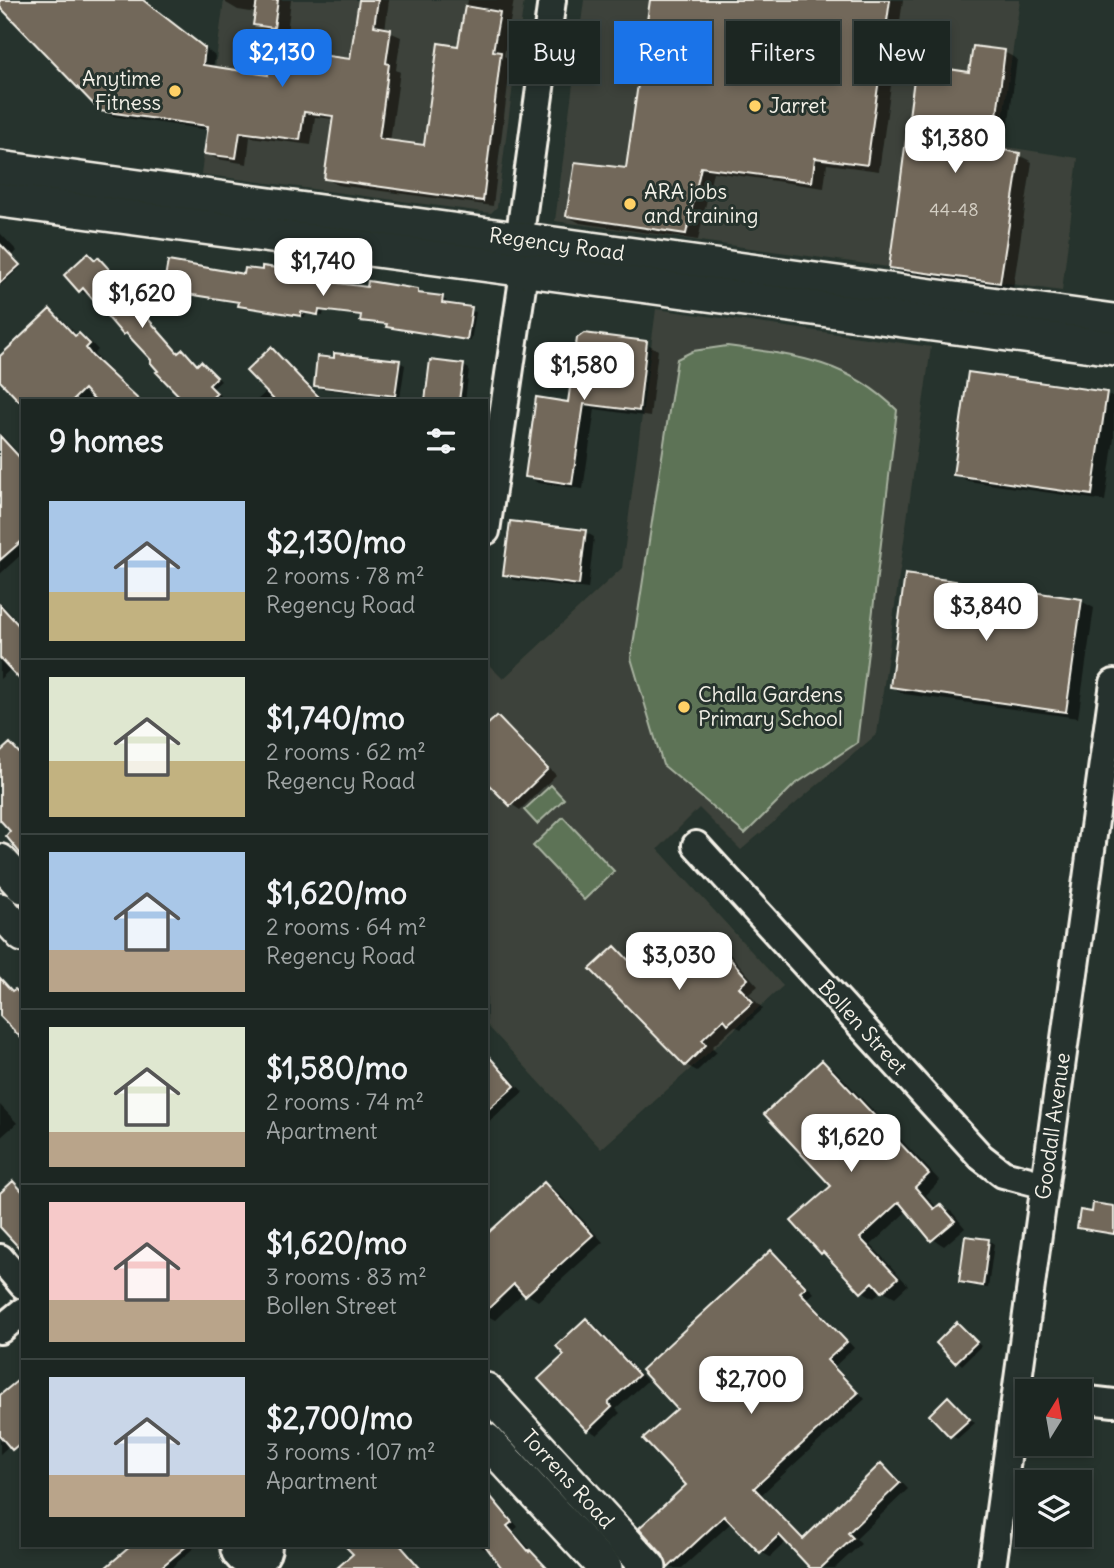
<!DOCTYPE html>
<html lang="en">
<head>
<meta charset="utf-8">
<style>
  body { margin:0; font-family:Delius,sans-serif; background:#29322f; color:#f1f3f6; height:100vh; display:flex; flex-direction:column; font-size:26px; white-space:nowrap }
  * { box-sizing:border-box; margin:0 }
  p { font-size:23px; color:#a0a5a5 }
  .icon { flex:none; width:38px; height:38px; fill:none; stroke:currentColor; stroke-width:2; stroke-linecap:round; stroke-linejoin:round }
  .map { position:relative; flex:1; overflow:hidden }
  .panel { position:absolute; left:21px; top:399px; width:467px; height:1148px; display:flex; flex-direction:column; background:#1c2622; border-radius:0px; box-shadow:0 4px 10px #0003,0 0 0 2px #3a4340 }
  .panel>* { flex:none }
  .hud { position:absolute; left:509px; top:21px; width:499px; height:63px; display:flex; gap:14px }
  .needle { width:46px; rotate:11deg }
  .buttons { position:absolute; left:1015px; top:1379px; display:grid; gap:14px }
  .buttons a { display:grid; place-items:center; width:77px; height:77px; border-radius:0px; background:#1c2622; box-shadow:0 4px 10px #0003,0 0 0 2px #3a4340; font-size:35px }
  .price { position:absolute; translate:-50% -60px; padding:0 16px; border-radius:14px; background:#fff; color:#222; font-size:23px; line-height:46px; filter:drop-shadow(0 2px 4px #0008) }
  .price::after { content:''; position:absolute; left:50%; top:42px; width:21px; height:16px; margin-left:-10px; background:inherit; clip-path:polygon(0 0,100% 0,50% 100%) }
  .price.selected { background:#1a73e8; color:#fff }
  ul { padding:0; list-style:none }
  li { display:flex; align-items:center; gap:21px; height:175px; padding:0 28px }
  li+li { border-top:2px solid #3a4340 }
  li span { display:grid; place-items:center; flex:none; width:196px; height:140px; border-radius:0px; color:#555 }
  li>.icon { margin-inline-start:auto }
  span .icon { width:84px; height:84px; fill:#fffc; stroke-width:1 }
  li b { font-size:30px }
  h2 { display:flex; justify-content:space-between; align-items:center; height:84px; padding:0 28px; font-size:30px }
  .tag { padding:0 24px; border-radius:0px; background:#1c2622; box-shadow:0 4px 10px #0003,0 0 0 2px #3a4340; font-size:24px; line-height:63px }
  .tag.selected { background:#1a73e8; color:#fff }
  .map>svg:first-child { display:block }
  .built { fill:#3d433a }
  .green { fill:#5d7357; stroke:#a8b2a0; stroke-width:2 }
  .shadow { fill:#0007 }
  .building { fill:#72685a; stroke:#f4f1e8; stroke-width:2 }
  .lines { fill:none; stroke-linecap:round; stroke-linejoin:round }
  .minor-casing { stroke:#f4f1e8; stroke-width:32 }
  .major-casing { stroke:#f4f1e8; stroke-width:38 }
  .minor { stroke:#26332d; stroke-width:26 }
  .major { stroke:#26332d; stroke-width:33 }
  .poi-dot { fill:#ffd166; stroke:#26332d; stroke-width:2.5 }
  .labels { text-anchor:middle; stroke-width:6; stroke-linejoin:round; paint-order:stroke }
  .number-label { font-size:18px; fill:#d4cfc4 }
  .poi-label { font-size:21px; fill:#f4f1e8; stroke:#26332d; text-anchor:start }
  .street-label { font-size:21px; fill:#f4f1e8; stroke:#26332d }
</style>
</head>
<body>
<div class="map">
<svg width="1114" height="1568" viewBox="0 0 1114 1568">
  <rect width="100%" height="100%" fill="#26332d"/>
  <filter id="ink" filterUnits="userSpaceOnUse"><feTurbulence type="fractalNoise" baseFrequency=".0143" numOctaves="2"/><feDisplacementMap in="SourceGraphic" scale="14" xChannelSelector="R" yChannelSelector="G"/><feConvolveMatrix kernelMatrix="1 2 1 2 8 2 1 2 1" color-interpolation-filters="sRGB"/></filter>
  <g filter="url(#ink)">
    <path class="built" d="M224 0H524L497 207 491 213 201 174Z
      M584 0H1020L999 146 1078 158 1062 291 555 221Z
      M656 309 931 347 877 734 741 850 699 808 658 849 783 986 601 1149 487 1025V663L503 679 622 568Z"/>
    <path class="green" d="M727 346C793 355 847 360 897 410L857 743 794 785 745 834 663 765 631 658 677 359 693 351Z
      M551 785 564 799 537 824 524 810Z
      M563 817 614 871 584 900 533 846Z"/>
    <path class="shadow" d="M0 0H144L215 56 213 68 269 76 312 45 323 51 322 57 352 61 361 0H389L385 30 401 37 396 70 400 72 390 142 426 147 459 48 468 0H514L504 56 511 60 493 206 337 185 326 178 334 119 315 117 311 145 250 137 247 164 217 159 206 153 209 130 112 116 101 109 0 4Z
      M226 0H291L287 34 268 32 255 24 257 13 238 10 226 3Z
      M652 0H903L879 171 827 164 824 188 713 172 698 240 580 223 567 216 628 170Z
      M1004 52 1017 59 1005 152 1019 155 1032 162 1013 289 904 274 891 267 971 74Z
      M0 233 17 251 11 257 21 267 0 286Z
      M88 255 97 261 98 260 104 263 142 304 139 308 180 354 183 351 199 366 201 363 207 366 221 381 213 388 221 396 217 401H186L154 361 131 336 124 334 87 291 85 294 80 291Z
      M264 268 323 276 328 278 327 283 368 289 418 291 422 295 442 298 447 301 446 305 476 312 471 341 393 329 389 325 367 322 362 320 363 316 324 311 323 316 306 314 305 317 244 308 240 305V303L165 288 246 276 263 272Z
      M50 311 60 317 78 336 79 335 89 340 98 350 94 354 102 363 141 401H23V403L0 378V359Z
      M646 343 658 350 650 417 595 409 583 489 538 483 527 476 569 403Z
      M271 349 279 354 325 401H256L267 391Z
      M399 362 405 365 400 398 322 389 316 385Z
      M464 366 469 369 465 401H427Z
      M1107 394 1114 398V438L1105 501 968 481 955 474Z
      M0 433 23 458V553L0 574Z
      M585 532 594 537 588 589 514 580 505 574Z
      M1081 601 1094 608 1078 718 904 694 891 686Z
      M0 602 23 627V680L12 668 0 679Z
      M497 718 506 724 556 775 520 810 511 804Z
      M708 936 720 943 758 986 749 994 763 1009 741 1029 735 1026 712 1047 717 1052 697 1071 686 1065 615 949 626 955 642 971 648 963 654 967 695 938 702 942Z
      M493 1062 502 1068 523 1092 486 1124V1068Z
      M822 1062 834 1069 940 1181 926 1195 937 1208 940 1206 952 1212 965 1228 944 1246 933 1239 908 1210 871 1245 908 1285 895 1297 882 1290 874 1298 862 1291 830 1257 822 1253 834 1186Z
      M0 1105 17 1123 0 1138Z
      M545 1184 556 1191 603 1242 538 1301 524 1292 495 1320 486 1315V1237Z
      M1114 1208V1235L1085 1231 1079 1227 1094 1214Z
      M988 1240 994 1244 988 1288 966 1285 961 1281Z
      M771 1252 780 1257 814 1293 808 1298 854 1348 835 1366 865 1399 762 1494 805 1539 881 1465 890 1470 908 1489 856 1539 861 1544 835 1568H812L787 1541 770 1557 761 1552 732 1522 682 1568H672L669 1566 688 1485 679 1409Z
      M587 1320 596 1326 647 1381 616 1409 620 1413 597 1435 588 1429 567 1355Z
      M957 1325 981 1346 962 1365 938 1343Z
      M23 1378V1448L19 1452 10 1445 0 1454V1392L4 1394Z
      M949 1398 975 1423 957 1439 931 1415Z
      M497 1506 504 1510 518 1527 513 1531 548 1568H504L490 1549 488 1551 481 1547 480 1545H486Z
      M135 1545H197L171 1568H108Z
      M357 1545H401L420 1567 340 1568 355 1555Z"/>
    <path class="building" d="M0 0H143L205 48 203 65 268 75 273 38 313 43 312 54 350 59 359 0H378L374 26 391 29 386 63 389 64 379 139 424 145 438 43 458 46 465 6 500 12 493 51 501 52 483 201 324 179 333 116 304 112 300 140 240 132 236 158 204 154 208 126 100 111 0 7Z
      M257 0H278L274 28 253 25Z
      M650 0H890L867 165 815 158 812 182 701 167 686 234 566 216 575 162 626 168Z
      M973 46 1005 50 993 148 1020 153 1000 283 889 268 916 64 969 72Z
      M0 244 20 265 0 283Z
      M88 253 95 260 98 257 138 301 135 304 178 353 183 349 197 365 201 361 217 377 209 385 217 393 209 401H184L156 372 158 371 150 362 151 360 126 333 123 335 83 288 79 292 64 275Z
      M168 261 244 274 245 268 262 270V266L323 274 322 281 367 287 368 281 418 289V293L443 296 442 303 472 307 467 340 386 327 387 324 360 321 361 315 319 310 318 315 301 312V316L238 306 239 302 180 293V292L163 289Z
      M50 309 75 336 79 333 90 344 86 348 92 356 140 401H95L84 389 72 401H19L0 381V356Z
      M584 333 647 341 639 411 584 404 572 484 525 477 536 397 568 402 577 338Z
      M271 347 305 383 323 401H275L246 371Z
      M334 353 400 360 395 396 314 386 317 356 334 358Z
      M430 360 464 364 459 401H425Z
      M968 372 1107 392 1092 495 953 475Z
      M0 436 23 461V540L0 560Z
      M510 521 586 530 579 585 503 575Z
      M905 574 1082 599 1066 712 890 687Z
      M0 605 23 630V683L0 658Z
      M497 716 548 769 510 806 486 782V726Z
      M10 743 23 757V857L6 836 10 831 0 820V752Z
      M688 934 692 938 694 935 700 942 708 934 748 979 739 987 753 1002 728 1024 724 1019 702 1040 706 1045 685 1066 590 969 615 946 639 971 648 961 652 966Z
      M0 978 12 991 15 989 23 997V1040L0 1016Z
      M486 1053 515 1086 486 1111Z
      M822 1060 929 1174 915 1187 934 1209 940 1204 955 1221 931 1241 899 1202 860 1238 898 1278 882 1292 873 1282 861 1293 823 1252 821 1254 791 1221 831 1186 764 1114Z
      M13 1181 23 1192V1252L0 1227V1193Z
      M544 1182 593 1235 525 1296 514 1284 486 1311V1235Z
      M1093 1203 1114 1206V1234L1077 1228 1080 1210 1092 1212Z
      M965 1236 989 1239 983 1286 959 1282Z
      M771 1250 806 1287 800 1292 847 1342 827 1360 858 1393 754 1488 803 1539 881 1463 900 1483 848 1533 853 1538 821 1568H810L779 1535 760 1553 724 1516 668 1568 663 1555 639 1528 686 1485 643 1439 677 1409 641 1370Z
      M586 1318 639 1375 608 1403 612 1407 587 1431 538 1379 564 1355 556 1346Z
      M957 1322 977 1342 955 1363 936 1343Z
      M23 1376V1441L12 1450 0 1436V1395Z
      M948 1396 970 1419 950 1437 929 1415Z
      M486 1491 512 1522 507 1526 529 1552 530 1550 547 1568H502L486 1547Z
      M132 1545H188L160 1568H105Z
      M344 1545H400L420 1568H337L353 1554Z"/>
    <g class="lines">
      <defs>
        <g id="minor">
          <path d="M486 531 522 286 524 271 519 241 552 0"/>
          <path id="s1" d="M696 845 981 1157 1003 1174 1045 1185"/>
          <path d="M0 1258 23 1285"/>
          <path d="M0 1330 23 1311"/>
          <path d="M1080 1399 1114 1403"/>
          <path d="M234 1545C234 1568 269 1568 268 1545"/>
          <path id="s2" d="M992 1568 1114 683"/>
        </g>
        <g id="major">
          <path id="s3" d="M0 168 1114 321"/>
          <path d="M0 200 1114 348"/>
          <path d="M0 861 23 886"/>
          <path d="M0 910 23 935"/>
          <path id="s4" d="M486 1390 649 1568"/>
          <path d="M486 1440 605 1568"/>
        </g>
      </defs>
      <use href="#minor" class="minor-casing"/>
      <use href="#major" class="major-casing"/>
      <use href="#minor" class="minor"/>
      <use href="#major" class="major"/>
    </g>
  </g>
  <g class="poi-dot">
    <circle cx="175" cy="91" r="7"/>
    <circle cx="755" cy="106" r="7"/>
    <circle cx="630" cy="204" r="7"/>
    <circle cx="684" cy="707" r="7"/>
  </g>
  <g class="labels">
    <g class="number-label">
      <text x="954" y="216">44-48</text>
    </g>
    <g class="poi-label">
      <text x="161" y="86" text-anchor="end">Anytime<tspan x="161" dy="24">Fitness</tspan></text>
      <text x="769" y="113">Jarret</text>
      <text x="644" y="199">ARA jobs<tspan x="644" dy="24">and training</tspan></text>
      <text x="698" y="702">Challa Gardens<tspan x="698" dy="24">Primary School</tspan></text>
    </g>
    <g class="street-label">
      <text dy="7" stroke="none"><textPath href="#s3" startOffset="562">Regency Road</textPath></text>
      <text dy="7" stroke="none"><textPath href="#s1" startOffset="247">Bollen Street</textPath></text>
      <text dy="7" stroke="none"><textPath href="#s2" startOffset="446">Goodall Avenue</textPath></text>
      <text dy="7" stroke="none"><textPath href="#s4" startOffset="121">Torrens Road</textPath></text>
    </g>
  </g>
</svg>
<div class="buttons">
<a><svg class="needle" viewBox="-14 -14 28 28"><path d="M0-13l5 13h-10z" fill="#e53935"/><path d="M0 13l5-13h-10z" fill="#a0a5a5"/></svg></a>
<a><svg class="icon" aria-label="layers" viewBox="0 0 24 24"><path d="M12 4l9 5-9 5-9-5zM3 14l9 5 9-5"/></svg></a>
</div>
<b class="price selected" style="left:282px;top:89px">$2,130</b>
<b class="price" style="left:955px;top:175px">$1,380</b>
<b class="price" style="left:323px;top:298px">$1,740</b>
<b class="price" style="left:142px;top:330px">$1,620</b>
<b class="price" style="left:584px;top:402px">$1,580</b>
<b class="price" style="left:986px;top:643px">$3,840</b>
<b class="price" style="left:679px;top:992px">$3,030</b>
<b class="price" style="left:851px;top:1174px">$1,620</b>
<b class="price" style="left:751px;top:1416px">$2,700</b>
<div class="hud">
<a class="tag">Buy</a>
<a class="tag selected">Rent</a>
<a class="tag">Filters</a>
<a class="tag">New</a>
</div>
<section class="panel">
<h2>9 homes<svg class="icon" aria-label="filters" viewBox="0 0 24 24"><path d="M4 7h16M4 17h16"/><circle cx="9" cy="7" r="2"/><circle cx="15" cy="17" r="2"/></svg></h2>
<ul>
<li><span style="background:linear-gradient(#a9c7e8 65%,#c2b280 0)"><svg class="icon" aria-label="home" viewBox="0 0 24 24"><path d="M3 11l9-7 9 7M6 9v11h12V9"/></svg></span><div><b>$2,130/mo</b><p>2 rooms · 78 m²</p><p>Regency Road</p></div></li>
<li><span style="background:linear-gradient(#dfe7d0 60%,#c2b280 0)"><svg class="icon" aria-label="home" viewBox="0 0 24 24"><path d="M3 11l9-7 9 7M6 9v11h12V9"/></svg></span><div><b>$1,740/mo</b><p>2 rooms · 62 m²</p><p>Regency Road</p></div></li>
<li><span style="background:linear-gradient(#a9c7e8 70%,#b9a48a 0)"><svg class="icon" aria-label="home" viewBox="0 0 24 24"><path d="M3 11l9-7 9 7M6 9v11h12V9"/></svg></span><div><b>$1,620/mo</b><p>2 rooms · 64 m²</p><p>Regency Road</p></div></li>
<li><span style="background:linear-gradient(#dfe7d0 75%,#b9a48a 0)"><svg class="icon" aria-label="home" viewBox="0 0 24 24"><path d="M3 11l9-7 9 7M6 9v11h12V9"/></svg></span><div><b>$1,580/mo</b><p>2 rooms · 74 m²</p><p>Apartment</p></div></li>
<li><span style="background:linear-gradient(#f6c9c9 70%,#b9a48a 0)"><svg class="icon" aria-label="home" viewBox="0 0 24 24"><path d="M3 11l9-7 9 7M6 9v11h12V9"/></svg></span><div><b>$1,620/mo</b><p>3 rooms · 83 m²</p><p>Bollen Street</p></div></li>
<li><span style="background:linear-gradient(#c9d6e8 70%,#b9a48a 0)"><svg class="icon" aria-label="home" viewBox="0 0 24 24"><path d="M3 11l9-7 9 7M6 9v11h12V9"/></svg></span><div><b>$2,700/mo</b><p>3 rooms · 107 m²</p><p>Apartment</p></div></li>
</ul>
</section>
</div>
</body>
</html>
